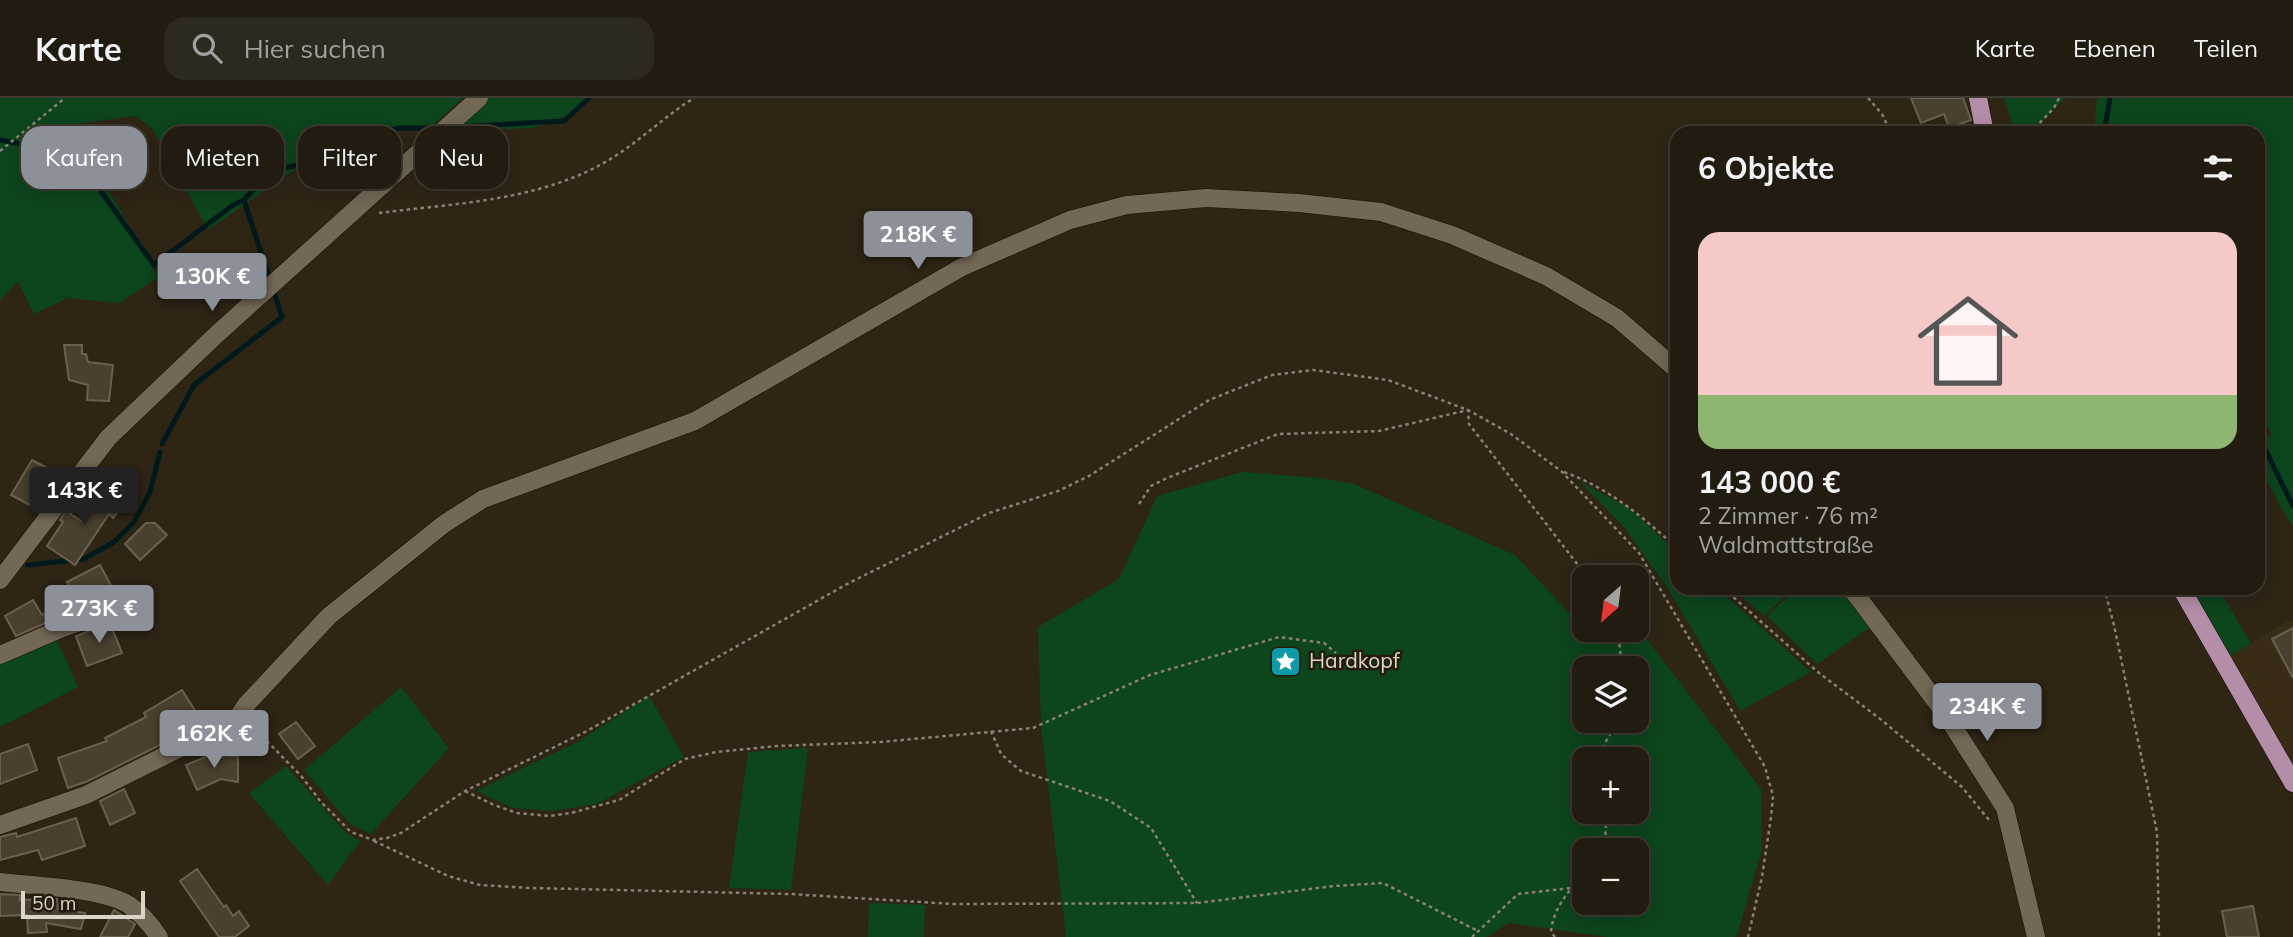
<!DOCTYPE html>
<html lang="de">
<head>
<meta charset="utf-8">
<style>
  body { margin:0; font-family:Mulish,sans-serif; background:#2e291e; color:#f1f3f6; height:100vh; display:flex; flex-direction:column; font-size:26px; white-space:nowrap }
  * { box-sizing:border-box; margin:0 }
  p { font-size:23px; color:#a2a19f }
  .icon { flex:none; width:38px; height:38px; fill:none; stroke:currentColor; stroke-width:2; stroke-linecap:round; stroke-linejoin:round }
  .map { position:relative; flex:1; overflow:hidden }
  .drawer { position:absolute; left:1670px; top:28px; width:595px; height:469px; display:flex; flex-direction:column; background:#221c10; border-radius:21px; box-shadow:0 4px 18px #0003,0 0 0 2px #3f3a30 }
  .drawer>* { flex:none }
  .top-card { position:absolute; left:21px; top:28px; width:665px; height:63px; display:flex; gap:14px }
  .needle { width:46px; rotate:208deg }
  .buttons { position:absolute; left:1572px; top:467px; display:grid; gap:14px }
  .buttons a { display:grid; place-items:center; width:77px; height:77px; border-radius:14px; background:#221c10; box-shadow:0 4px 18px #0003,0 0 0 2px #3f3a30; font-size:35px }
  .scale { position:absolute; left:21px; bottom:18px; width:124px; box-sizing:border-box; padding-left:7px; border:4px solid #dad4ca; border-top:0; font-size:19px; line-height:24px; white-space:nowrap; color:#dad4ca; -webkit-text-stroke:5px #241b0b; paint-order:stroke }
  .price { position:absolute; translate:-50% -60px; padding:0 16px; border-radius:7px; background:#8c9099; color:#fff; font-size:23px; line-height:46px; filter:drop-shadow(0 2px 4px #0008) }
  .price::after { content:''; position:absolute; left:50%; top:42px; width:21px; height:16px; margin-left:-10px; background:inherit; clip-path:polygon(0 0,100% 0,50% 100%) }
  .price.active { background:#222; color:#fff }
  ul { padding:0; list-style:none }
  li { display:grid; align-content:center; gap:14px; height:371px; padding:0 28px }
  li+li { border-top:2px solid #3f3a30 }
  li span { display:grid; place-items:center; height:217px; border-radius:21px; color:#555 }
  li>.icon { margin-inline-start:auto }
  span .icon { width:126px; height:126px; fill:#fffc; stroke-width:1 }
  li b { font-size:30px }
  h2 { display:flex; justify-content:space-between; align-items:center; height:84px; padding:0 28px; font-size:30px }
  .chip { padding:0 24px; border-radius:21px; background:#221c10; box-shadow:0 4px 18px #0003,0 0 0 2px #3f3a30; font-size:24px; line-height:63px }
  .chip.active { background:#8c9099; color:#fff }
  header { display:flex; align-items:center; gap:42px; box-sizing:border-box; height:98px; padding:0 35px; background:#221c10; border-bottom:2px solid #3f3a30 }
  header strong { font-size:33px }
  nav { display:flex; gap:38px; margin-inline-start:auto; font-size:24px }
  .search { width:490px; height:63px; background:#2e291e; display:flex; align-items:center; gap:18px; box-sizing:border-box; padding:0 24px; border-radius:21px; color:#a2a19f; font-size:26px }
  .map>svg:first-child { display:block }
  .built { fill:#392c16 }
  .green { fill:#0d451d; fill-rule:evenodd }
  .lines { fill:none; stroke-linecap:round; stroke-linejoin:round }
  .stream { stroke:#00191a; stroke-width:5 }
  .building { fill:#4a402f; stroke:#6a604e; stroke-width:2 }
  .minor-casing { stroke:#160e02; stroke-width:19 }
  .major-casing { stroke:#160e02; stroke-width:19 }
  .path { stroke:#8a8276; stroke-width:2.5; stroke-dasharray:3.5 3.5; stroke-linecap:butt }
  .minor { stroke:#736856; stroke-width:18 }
  .major { stroke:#b48da8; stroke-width:18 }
  .labels { text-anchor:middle; stroke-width:5; stroke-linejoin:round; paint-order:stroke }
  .poi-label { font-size:21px; fill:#dad4ca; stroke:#241b0b; text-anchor:start }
</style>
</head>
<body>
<header>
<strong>Karte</strong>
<div class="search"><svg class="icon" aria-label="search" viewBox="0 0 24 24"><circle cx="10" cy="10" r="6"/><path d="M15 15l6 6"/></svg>Hier suchen</div>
<nav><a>Karte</a><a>Ebenen</a><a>Teilen</a></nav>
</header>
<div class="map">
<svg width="2293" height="839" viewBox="0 0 2293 839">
  <rect width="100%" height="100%" fill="#2e2515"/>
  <path class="built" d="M2293 520V668L2227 560Z"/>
  <path class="green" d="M0 0H463L433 27 366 30 325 51 208 132 152 30 134 18 70 27 159 179 119 205 67 200 34 216 18 183 0 202Z
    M487 0H587L580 13 534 30 450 33Z
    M2004 0H2065L2030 35H2015Z
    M2097 0H2293V429C2280 407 2257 371 2258 345L2272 337 2258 311V35H2094Z
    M1242 374 1321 380 1354 386 1515 457 1571 517 1584 513V532H1636V527L1761 691 1762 752 1737 837 1735 839H1608L1508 825 1487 839H1066L1041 627 1038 529 1119 481 1157 398ZM1584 570H1636V623H1584ZM1584 662H1636V714H1584ZM1584 752H1636V805H1584Z
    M1579 383 1629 410 1676 453V490H1717L1811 574 1740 613 1667 489 1622 427Z
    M1732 490H1794L1764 518Z
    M1798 490H1844L1872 528 1817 566 1767 518Z
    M2191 490H2218L2251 545 2227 560Z
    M54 535 78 589 0 629V561Z
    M401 589 449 650 371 736 350 726 304 672Z
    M649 598 684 659 597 706 551 713 513 710 476 693 579 643Z
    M808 650 791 792 729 790 748 654Z
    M286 668 346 735 360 743 328 787 249 695Z
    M869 805 925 807 924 839H868Z"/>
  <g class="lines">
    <path class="stream" d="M455 29 564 23 589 0
      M2104 35 2110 0
      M0 42 21 46 66 45 154 167 233 107 244 102
      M269 179 244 102 270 73 318 63 363 38 399 30H437
      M2258 337 2293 408
      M162 346 194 287 282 219 275 197
      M28 467 84 461 114 444 134 424 150 394 160 354"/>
  </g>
  <path class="building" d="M1911 0H1963L1971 22 1949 30 1944 16 1921 25Z
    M64 247H82V256H86L88 264 113 267 109 303 87 302 88 287 69 282Z
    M32 362 55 374 47 389 54 392 39 412 11 397Z
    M111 389 127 402 113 420 109 416 75 467 47 448 63 424 60 422 66 413 83 424Z
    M146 425H155L167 437 140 462 125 446Z
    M100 467 116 497 67 516 64 508 77 502 67 484Z
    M33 502 42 517 50 512 55 521 16 538 5 518Z
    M110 525 122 555 87 568 76 538Z
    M2293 530V580L2272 541Z
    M182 592 201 622 156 649 88 683 68 690 58 660 107 643 105 640 146 619 144 615Z
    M296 624 315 648 298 661 279 636Z
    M28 646 37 672 0 686V656Z
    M210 657 238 658V684L221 681 197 692 186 667Z
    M124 691 135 715 110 727 100 703Z
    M76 720 85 748 42 762 38 752 0 762V739L16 735 17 739Z
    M197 771 224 809 226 807 233 818 239 813 249 828 235 839H219L180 783Z
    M0 796 20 797V802L57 801 58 811 85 815 81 831 46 825 47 834 28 835 27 817 0 818Z
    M2253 808 2259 839H2227L2222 813Z
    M114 812 135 826 128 839H100Z"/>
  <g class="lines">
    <defs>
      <path id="minor" d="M0 482 108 340 216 237 479 0
        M1851 490 1944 614 2005 710 2036 839
        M0 557 60 531 119 510
        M0 727 86 697 236 622 246 607 329 518 444 426 483 401 695 323 962 169 1070 122 1127 107 1206 100 1299 105 1381 114 1452 137 1546 178 1617 220 1676 271
        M0 784C33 788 103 790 129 807 142 816 151 827 159 839"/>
      <path id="major" d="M1978 0 1985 35
        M2181 490 2293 685"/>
    </defs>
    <use href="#minor" class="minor-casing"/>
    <use href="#major" class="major-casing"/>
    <path class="path" d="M1868 0 1882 16 1891 35
      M2030 35 2054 10 2059 0
      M0 53 65 0
      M379 115C457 105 543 103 612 60 641 42 665 18 694 0
      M1564 374C1609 390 1641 418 1676 449
      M1139 406 1151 388 1167 380 1278 336 1379 333 1468 312 1469 326 1588 480
      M1723 490 1819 575 1879 620 1962 689 1989 722
      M2104 490 2114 527 2157 734 2159 839
      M1618 532 1622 570
      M252 628 302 679 321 704 351 734 373 742 387 740 401 735 465 693 585 634 847 486 989 415 1058 393 1089 378 1209 302 1272 277 1313 272 1388 282 1468 312 1511 336 1561 373 1639 455 1765 669 1773 698 1771 719 1762 779 1748 839
      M991 633 1001 656 1021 673 1110 703 1151 730 1197 805
      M1595 662 1618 623
      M465 693 494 707 517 715 550 718 571 715 619 702 685 661 716 654 777 648 880 644 1033 630 1150 577 1279 539 1324 545 1336 555
      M1599 714 1606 729 1604 752
      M374 743 448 778 480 787 530 790 790 796 953 806 1197 805 1334 788 1383 785 1478 833
      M1472 839 1518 796 1571 790
      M1555 839 1551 834C1553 811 1568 793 1584 776"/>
    <use href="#minor" class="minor"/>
    <use href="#major" class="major"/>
  </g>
  <defs>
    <symbol id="sight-square" viewBox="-11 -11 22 22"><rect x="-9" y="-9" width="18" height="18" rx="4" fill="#0f9aa8" stroke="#241b0b"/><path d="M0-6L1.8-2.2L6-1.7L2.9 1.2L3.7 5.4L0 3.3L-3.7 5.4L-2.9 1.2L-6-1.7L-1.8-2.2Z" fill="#fff"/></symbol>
  </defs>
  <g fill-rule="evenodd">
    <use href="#sight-square" x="1268" y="546" width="35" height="35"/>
  </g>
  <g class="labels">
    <g class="poi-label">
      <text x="1309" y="570">Hardkopf</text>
    </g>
  </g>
</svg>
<div class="buttons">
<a><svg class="needle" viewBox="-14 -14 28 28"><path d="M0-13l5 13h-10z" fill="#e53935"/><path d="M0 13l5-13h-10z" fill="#a2a19f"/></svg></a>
<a><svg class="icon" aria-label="layers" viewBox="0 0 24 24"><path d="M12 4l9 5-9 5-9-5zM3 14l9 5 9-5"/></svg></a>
<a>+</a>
<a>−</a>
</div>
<div class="scale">50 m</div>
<b class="price" style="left:918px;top:173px">218K €</b>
<b class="price" style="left:212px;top:215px">130K €</b>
<b class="price active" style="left:84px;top:429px">143K €</b>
<b class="price" style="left:99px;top:547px">273K €</b>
<b class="price" style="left:1987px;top:645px">234K €</b>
<b class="price" style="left:214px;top:672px">162K €</b>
<div class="top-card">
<a class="chip active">Kaufen</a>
<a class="chip">Mieten</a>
<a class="chip">Filter</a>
<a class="chip">Neu</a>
</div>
<section class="drawer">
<h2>6 Objekte<svg class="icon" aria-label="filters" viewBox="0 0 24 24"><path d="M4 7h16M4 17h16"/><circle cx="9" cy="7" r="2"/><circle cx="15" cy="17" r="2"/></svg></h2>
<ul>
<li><span style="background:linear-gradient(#f6c9c9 75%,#8fb573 0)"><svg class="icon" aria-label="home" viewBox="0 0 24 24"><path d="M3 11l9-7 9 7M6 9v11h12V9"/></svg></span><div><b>143 000 €</b><p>2 Zimmer · 76 m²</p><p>Waldmattstraße</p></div></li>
</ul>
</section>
</div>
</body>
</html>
